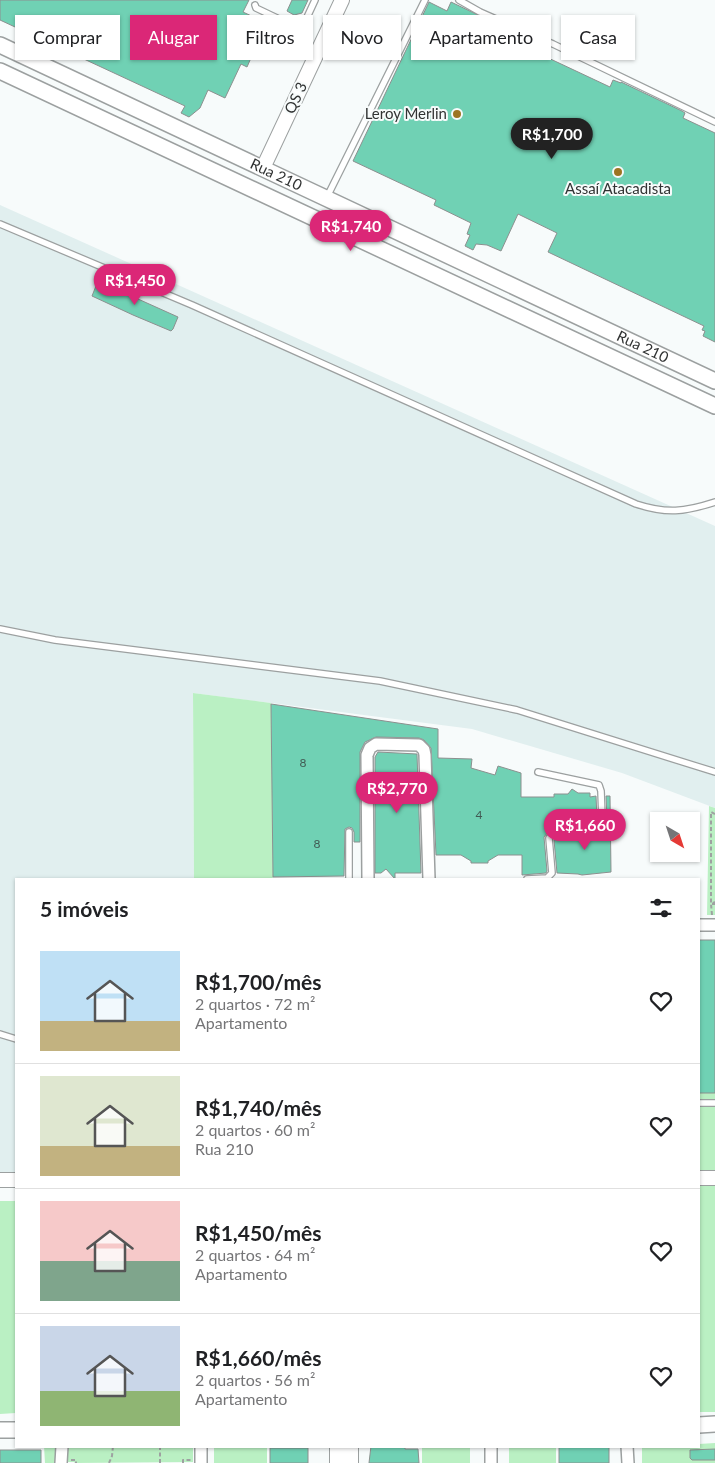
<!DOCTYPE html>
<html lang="pt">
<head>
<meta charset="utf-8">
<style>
  body { margin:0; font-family:Lato,sans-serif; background:#f2f2f2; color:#202124; height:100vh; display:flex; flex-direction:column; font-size:19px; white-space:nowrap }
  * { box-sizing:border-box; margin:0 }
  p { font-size:16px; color:#757577 }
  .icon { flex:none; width:28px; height:28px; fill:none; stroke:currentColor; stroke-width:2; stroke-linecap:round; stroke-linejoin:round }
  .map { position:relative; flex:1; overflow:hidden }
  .panel { position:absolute; left:15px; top:878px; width:685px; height:570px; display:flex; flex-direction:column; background:#fff; border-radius:0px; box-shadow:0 1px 4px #0004 }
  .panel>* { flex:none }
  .guide { position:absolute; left:15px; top:15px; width:685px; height:45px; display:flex; gap:10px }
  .needle { width:32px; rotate:141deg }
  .controls { position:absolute; left:650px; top:812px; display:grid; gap:10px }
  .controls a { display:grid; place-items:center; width:50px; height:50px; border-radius:0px; background:#fff; box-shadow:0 1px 4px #0004; font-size:25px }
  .price { position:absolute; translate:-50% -42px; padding:0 11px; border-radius:18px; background:#db2777; color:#fff; font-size:16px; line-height:32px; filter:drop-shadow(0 1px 2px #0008) }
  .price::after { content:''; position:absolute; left:50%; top:30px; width:15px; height:11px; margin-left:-8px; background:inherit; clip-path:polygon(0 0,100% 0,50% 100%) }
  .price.current { background:#222; color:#fff }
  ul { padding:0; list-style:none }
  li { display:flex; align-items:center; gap:15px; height:125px; padding:0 25px }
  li+li { border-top:1px solid #e0e0e0 }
  li span { display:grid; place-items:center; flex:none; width:140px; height:100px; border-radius:0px; color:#555 }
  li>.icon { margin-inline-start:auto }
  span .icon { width:60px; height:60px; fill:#fffc; stroke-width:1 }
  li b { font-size:21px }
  h2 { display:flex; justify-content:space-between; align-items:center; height:60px; padding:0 25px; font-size:21px }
  .pill { padding:0 18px; border-radius:0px; background:#fff; box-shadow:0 1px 4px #0004; font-size:18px; line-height:45px }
  .pill.current { background:#db2777; color:#fff }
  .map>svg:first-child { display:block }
  .built { fill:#e1efef }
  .green { fill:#baf0c3 }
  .building { fill:#70d1b4; stroke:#8c908f }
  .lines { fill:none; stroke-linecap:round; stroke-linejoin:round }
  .service-casing { stroke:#9ca0a0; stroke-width:8 }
  .minor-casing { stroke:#9ca0a0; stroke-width:14 }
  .tertiary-casing { stroke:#9ca0a0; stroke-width:16 }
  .secondary-casing { stroke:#9ca0a0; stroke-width:18 }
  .path { stroke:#9ea1a1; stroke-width:2; stroke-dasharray:4 2.5; stroke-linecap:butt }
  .service { stroke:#fff; stroke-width:5.5 }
  .minor { stroke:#fff; stroke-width:11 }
  .tertiary { stroke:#fff; stroke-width:14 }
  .secondary { stroke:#fff; stroke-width:15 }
  .poi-dot { fill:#9d7522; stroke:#f7fbfb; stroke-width:2 }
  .labels { text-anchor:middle; stroke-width:4; stroke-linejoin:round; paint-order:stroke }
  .number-label { font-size:12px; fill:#415a53 }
  .street-label { font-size:15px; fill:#313333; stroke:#f7fbfb }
  .poi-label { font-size:15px; fill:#313333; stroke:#f7fbfb; text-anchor:end }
</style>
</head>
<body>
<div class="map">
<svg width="715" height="1463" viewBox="0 0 715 1463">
  <rect width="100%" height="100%" fill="#f7fbfb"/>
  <path class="built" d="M0 205 715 526V808L622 773 472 729 193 693 194 879H16V1172H0Z"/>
  <path class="green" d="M193 693 271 703 273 879H194Z
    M709 806 715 808V915H707Z
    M699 1083H715V1172H699Z
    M699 1186H715V1412H699Z
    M0 1201H16V1413L0 1414Z
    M715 1443V1463H642V1446H699V1444Z
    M44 1446H62L61 1463H45Z
    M65 1446H193V1462L75 1463 74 1462H65Z
    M214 1446H267V1463H214Z
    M422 1446H470V1463H422Z
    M509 1446H556V1463H509Z"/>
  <path class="building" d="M0 0H249L243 12 283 31 279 43 261 35 247 67 241 64 225 98 208 90 200 108 189 117 181 113 185 106 0 20Z
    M292 0H308L302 13 294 15 287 11Z
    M429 2 447 11 451 2 497 24 493 32 610 87 613 80 621 83V82L682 111 685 113 683 118 715 133V342L703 336 705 331 702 330 704 326 548 252 557 233 518 214 501 251 487 245 476 244 473 250 465 246 470 235 467 234 471 223 434 205 436 200 353 161Z
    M98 281 178 317 173 329 171 331 133 315 92 296Z
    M271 704 438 729V758L472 759 471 768 495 775 498 766 521 773V797H554V794H568L572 789 578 793H590V797L596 796 597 818 593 822 552 827 544 837 547 871 546 873 522 875V855H498L488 861V863H471V861L461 855H436L431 748 424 740 419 738 376 737 365 742 360 752V842H354V832L352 828 349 827 345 829 344 876 273 877Z
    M378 752 417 754 421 873H395V879L386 869 381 873H375V757Z
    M606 796H610L611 872 582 875 578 874 557 873 554 840 558 835 594 832 602 828 607 819Z
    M699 940H715V1093H699Z
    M371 1446H405V1449H418L419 1463H369Z
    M559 1446H609V1463H559Z
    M270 1448H308V1463H270Z
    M715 1449V1460H692L690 1458V1450Z
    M0 1450H41V1463H0Z"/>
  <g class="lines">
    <defs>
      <path id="service" d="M459 0 480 12 553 44 715 122
        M255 5 256 8 298 28 303 26 315 0
        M327 197 425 0
        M0 224 192 305 636 504C667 514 684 512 715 502
        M0 629 55 640 380 681 517 710 715 772
        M349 832V879
        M527 879 547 878 552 873 549 838 556 830 594 827 599 824 602 819 601 791 599 785 538 772
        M0 1034 16 1039
        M699 1103H715"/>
      <path id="minor" d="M368 879 367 755 370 748 376 744 419 745 424 750 425 755 429 879
        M699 925H715
        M201 1446V1463
        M491 1446V1463
        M627 1446 628 1463
        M61 1463 62 1446"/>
      <path id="tertiary" d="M263 168 342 0
        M699 1178H715
        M0 1180H16
        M337 1446V1463
        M351 1446V1463"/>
      <g id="secondary">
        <path id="s1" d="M0 45 715 381"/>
        <path d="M0 71 715 406"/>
        <path d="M699 1425 715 1424"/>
        <path d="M0 1430H16"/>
      </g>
    </defs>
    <use href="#service" class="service-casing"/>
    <use href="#minor" class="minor-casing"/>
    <use href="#tertiary" class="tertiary-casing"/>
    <use href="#secondary" class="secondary-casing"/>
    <path class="path" d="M715 814 711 812V904H715
      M712 915 711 904 715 902
      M160 1446V1463
      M71 1460H76V1463
      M109 1463 112 1456 113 1446
      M183 1463V1460H191"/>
    <use href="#service" class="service"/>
    <use href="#minor" class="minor"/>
    <use href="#tertiary" class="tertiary"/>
    <use href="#secondary" class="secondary"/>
  </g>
  <g class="poi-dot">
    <circle cx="457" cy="114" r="5"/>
    <circle cx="618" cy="172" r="5"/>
  </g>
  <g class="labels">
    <g class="number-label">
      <text x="303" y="767">8</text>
      <text x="479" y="819">4</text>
      <text x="317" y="848">8</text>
    </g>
    <g class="street-label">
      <text transform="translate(296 98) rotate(-65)" y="5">QS 3</text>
      <text dy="5" stroke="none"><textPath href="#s1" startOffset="305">Rua 210</textPath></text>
      <text dy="5" stroke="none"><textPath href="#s1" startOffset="710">Rua 210</textPath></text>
    </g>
    <g class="poi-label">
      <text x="447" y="119">Leroy Merlin</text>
      <text x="618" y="194" text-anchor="middle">Assaí Atacadista</text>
    </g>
  </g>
</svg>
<div class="controls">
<a><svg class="needle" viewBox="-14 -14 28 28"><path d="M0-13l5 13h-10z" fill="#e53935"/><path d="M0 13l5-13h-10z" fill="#757577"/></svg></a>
</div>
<b class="price current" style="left:552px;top:160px">R$1,700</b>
<b class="price" style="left:351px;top:252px">R$1,740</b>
<b class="price" style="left:135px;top:306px">R$1,450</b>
<b class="price" style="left:397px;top:814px">R$2,770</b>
<b class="price" style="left:585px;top:851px">R$1,660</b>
<div class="guide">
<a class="pill">Comprar</a>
<a class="pill current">Alugar</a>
<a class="pill">Filtros</a>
<a class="pill">Novo</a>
<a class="pill">Apartamento</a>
<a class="pill">Casa</a>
</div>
<section class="panel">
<h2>5 imóveis<svg class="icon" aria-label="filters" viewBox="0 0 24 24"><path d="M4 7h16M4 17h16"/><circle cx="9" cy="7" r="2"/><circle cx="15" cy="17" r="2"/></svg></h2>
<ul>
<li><span style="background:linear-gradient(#bfe0f5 70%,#c2b280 0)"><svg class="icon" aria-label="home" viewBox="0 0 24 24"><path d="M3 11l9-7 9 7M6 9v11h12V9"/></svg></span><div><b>R$1,700/mês</b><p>2 quartos · 72 m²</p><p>Apartamento</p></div><svg class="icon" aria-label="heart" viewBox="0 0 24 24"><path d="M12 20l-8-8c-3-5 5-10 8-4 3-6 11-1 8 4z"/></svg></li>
<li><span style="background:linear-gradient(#dfe7d0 70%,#c2b280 0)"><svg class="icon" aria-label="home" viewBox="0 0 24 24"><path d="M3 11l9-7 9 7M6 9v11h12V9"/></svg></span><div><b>R$1,740/mês</b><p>2 quartos · 60 m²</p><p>Rua 210</p></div><svg class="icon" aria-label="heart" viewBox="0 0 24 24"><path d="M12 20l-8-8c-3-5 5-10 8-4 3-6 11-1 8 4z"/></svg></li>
<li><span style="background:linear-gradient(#f6c9c9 60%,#7fa58c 0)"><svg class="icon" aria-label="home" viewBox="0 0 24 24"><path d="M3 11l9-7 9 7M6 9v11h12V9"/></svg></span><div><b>R$1,450/mês</b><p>2 quartos · 64 m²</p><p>Apartamento</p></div><svg class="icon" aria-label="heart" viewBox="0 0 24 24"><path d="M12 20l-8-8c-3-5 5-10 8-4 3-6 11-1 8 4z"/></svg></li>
<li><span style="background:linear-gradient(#c9d6e8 65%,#8fb573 0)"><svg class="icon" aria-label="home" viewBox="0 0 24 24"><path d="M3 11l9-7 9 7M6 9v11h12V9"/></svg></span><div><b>R$1,660/mês</b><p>2 quartos · 56 m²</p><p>Apartamento</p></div><svg class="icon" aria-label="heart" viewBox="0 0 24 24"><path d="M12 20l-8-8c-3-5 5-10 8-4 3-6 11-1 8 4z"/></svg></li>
</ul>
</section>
</div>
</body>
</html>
